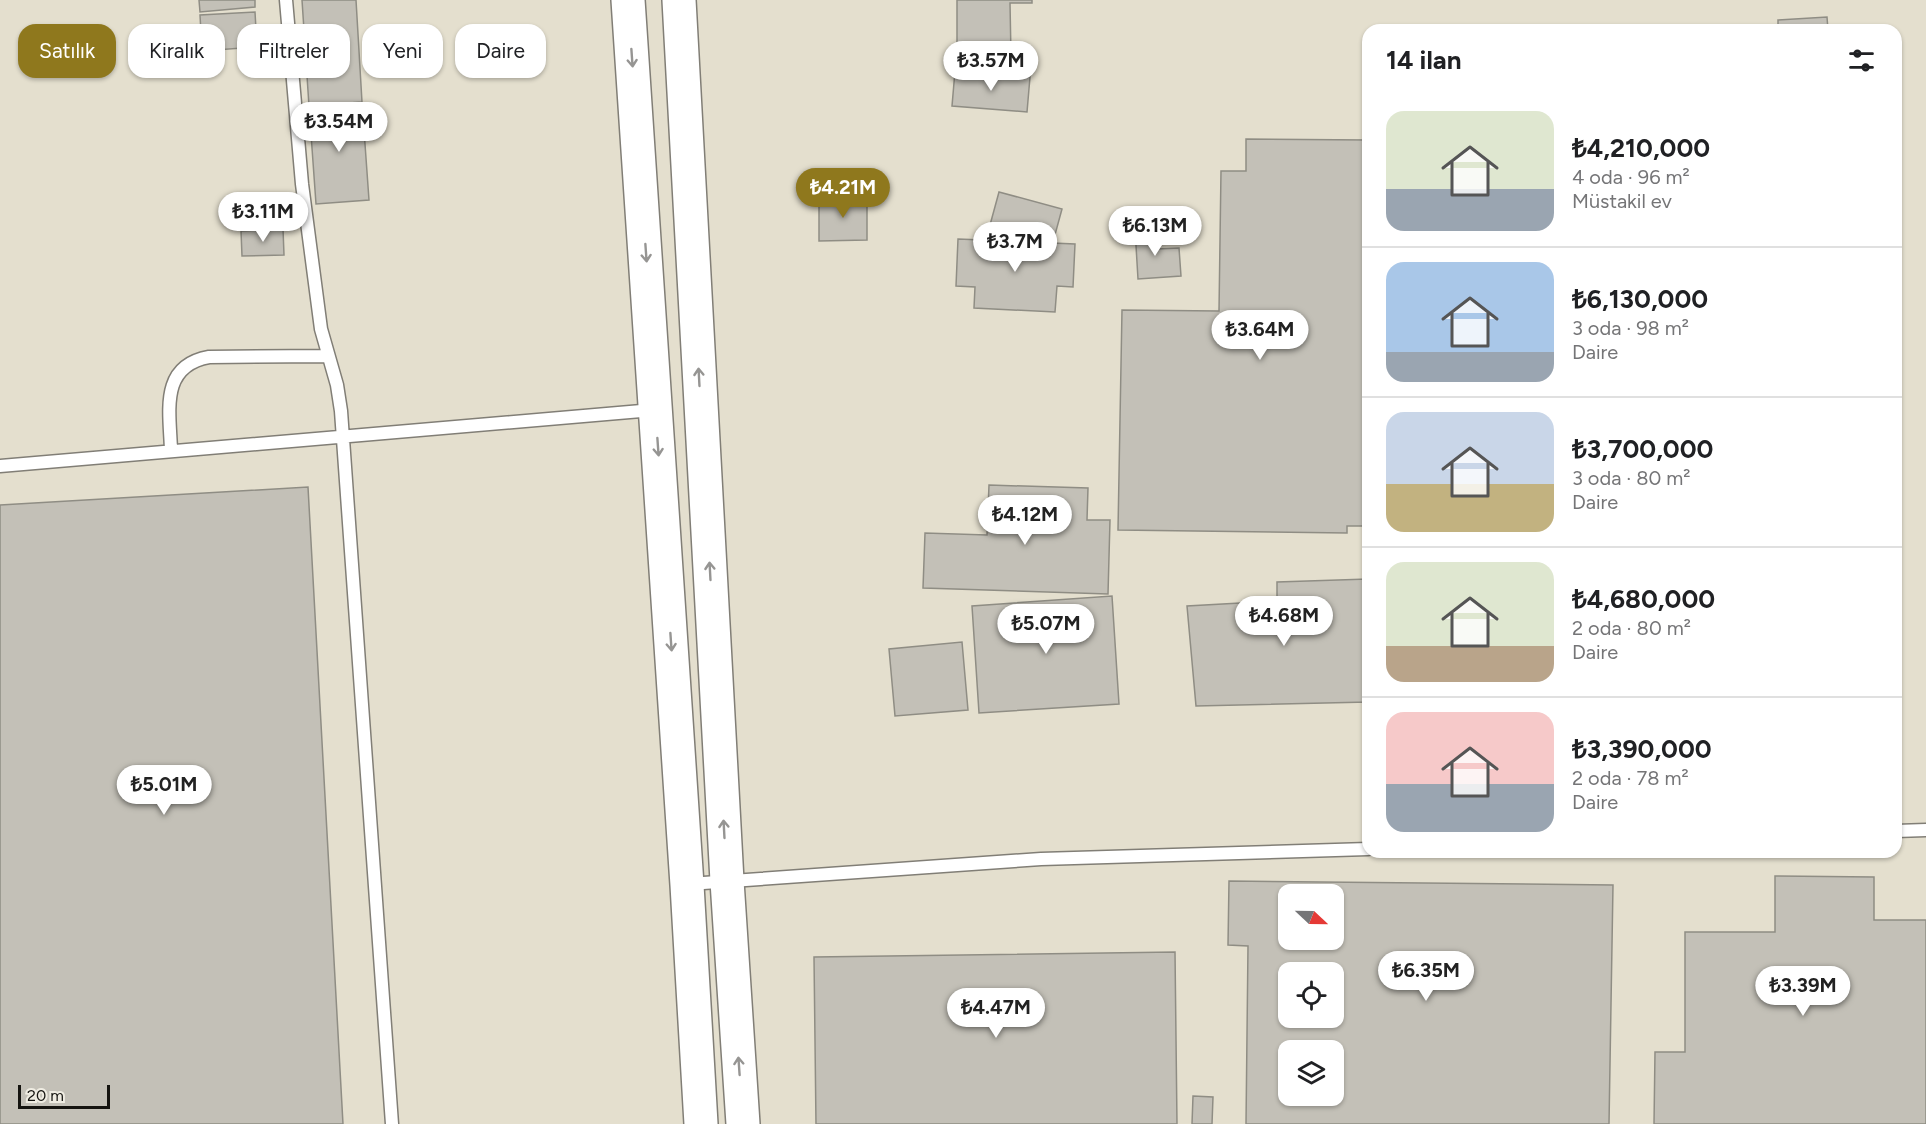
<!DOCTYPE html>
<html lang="tr">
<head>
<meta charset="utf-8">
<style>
  body { margin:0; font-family:Figtree,sans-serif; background:#f2f2f2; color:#202124; height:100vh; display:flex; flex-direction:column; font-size:22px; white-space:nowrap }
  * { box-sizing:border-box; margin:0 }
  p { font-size:20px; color:#757577 }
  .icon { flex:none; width:33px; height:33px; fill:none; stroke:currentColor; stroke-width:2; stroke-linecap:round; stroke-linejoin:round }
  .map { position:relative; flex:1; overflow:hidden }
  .sheet { position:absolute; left:1362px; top:24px; width:540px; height:834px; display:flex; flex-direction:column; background:#fff; border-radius:18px; box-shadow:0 2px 4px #0004 }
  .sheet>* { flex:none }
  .guide { position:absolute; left:18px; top:24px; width:570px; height:54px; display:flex; gap:12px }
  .needle { width:39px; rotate:112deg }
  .controls { position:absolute; left:1278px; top:884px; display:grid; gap:12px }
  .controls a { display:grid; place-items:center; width:66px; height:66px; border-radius:12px; background:#fff; box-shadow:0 2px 4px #0004; font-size:30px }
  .scale { position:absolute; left:18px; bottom:15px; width:92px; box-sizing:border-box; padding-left:6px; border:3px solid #151410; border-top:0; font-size:16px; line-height:21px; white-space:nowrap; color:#151410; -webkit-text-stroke:4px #efece2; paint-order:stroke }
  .price { position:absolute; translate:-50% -51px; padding:0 14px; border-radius:21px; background:#fff; color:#222; font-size:20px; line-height:39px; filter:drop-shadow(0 2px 3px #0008) }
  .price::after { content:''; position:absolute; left:50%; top:36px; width:18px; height:14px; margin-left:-9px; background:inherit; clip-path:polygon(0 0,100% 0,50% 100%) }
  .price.selected { background:#8f781d; color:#fff }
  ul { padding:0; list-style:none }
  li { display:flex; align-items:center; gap:18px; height:150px; padding:0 24px }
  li+li { border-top:2px solid #e0e0e0 }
  li span { display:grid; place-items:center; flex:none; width:168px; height:120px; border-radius:18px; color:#555 }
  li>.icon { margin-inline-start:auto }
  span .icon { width:72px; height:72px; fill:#fffc; stroke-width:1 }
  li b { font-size:26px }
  h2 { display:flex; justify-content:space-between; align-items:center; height:72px; padding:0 24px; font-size:26px }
  .pill { padding:0 21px; border-radius:18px; background:#fff; box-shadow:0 2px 4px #0004; font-size:21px; line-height:54px }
  .pill.selected { background:#8f781d; color:#fff }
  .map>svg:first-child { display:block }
  .built { fill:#e4dfce; fill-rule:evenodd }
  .building { fill:#c3c0b7; stroke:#8f8d84; stroke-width:1.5; fill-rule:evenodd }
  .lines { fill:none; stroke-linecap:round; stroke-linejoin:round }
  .lane-casing { stroke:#817e76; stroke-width:15 }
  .secondary-casing { stroke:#817e76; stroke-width:36 }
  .lane { stroke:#fff; stroke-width:12 }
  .secondary { stroke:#fff; stroke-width:33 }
  .oneway { stroke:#969593 }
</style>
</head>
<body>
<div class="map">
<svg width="1926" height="1124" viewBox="0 0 1926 1124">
  <rect width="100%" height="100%" fill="#efece2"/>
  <path class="built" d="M0 0H1926V1124H0ZM1368 30H1896V852H1368ZM1288 894H1334V939H1288ZM1288 972H1334V1017H1288ZM1288 1050H1334V1095H1288Z"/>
  <path class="building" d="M199 0H255V7L200 12Z
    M302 0H356L362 102 309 106Z
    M957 0H1032V3H1010L1011 56 957 57Z
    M255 12 257 47 202 51 200 15Z
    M1827 17 1828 30H1778V20Z
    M170 29 174 68 140 72 136 33Z
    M955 71 1030 77 1027 112 952 106Z
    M362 102 369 200 316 204 309 106Z
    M1246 139 1368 140V526H1347V533L1118 530 1122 310 1219 311 1221 171H1246Z
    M999 192 1062 209 1053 242 990 225Z
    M867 198V240L819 241V199Z
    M1155 228 1157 249 1179 248 1181 276 1138 279 1135 229Z
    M283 229 284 255 242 256 241 231Z
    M958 239 1075 244 1073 287 1057 286 1055 312 974 308 975 287 956 286Z
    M989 485 1088 488 1087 520H1110L1108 594 923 588 925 533 987 535Z
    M308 487 343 1124H0V505Z
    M1368 579V702L1196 706 1187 606 1277 601V582Z
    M1112 596 1119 704 979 713 972 606Z
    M962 642 968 710 895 716 889 649Z
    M1775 876 1874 877V920H1926V1124H1654L1655 1052H1685V932H1775Z
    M1229 881 1613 885 1609 1124H1246L1248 946 1228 945ZM1288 894H1334V939H1288ZM1288 972H1334V1017H1288ZM1288 1050H1334V1095H1288Z
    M1175 952 1177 1124H816L814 957Z
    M1193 1096 1213 1097 1212 1124H1192Z"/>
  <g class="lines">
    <defs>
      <path id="lane" d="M286 0 302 184 321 329 337 385 341 411 392 1124
        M171 451C170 412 159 366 209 357L328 356
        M0 466 653 410
        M1896 831 1926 830
        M689 884 1041 859 1368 849"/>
      <path id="secondary" d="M628 0 687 885 701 1124
        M679 0 727 881 743 1124"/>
    </defs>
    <use href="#lane" class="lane-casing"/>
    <use href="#secondary" class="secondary-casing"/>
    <use href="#lane" class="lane"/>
    <use href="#secondary" class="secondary"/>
  </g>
  <defs><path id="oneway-shaft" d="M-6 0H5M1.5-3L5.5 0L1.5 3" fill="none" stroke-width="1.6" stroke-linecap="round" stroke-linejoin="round" transform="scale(1.5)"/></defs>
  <g class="oneway">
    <use href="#oneway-shaft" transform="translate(632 58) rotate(86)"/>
    <use href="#oneway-shaft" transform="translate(646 253) rotate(86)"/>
    <use href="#oneway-shaft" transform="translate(699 377) rotate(-93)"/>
    <use href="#oneway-shaft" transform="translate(658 447) rotate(86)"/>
    <use href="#oneway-shaft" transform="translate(710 571) rotate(-93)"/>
    <use href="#oneway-shaft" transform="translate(671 642) rotate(86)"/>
    <use href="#oneway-shaft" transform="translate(724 829) rotate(-93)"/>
    <use href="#oneway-shaft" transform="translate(739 1066) rotate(-94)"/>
  </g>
</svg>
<div class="controls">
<a><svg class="needle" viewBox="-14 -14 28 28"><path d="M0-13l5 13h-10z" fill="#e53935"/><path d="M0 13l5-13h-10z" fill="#757577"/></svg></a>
<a><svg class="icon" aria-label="locate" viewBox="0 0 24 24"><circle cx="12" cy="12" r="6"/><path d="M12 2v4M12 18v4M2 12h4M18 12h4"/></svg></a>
<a><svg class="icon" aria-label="layers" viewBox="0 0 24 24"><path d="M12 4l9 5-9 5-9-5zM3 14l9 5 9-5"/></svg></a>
</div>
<div class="scale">20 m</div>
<b class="price" style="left:991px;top:92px">₺3.57M</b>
<b class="price" style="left:339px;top:153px">₺3.54M</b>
<b class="price selected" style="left:843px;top:219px">₺4.21M</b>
<b class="price" style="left:263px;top:243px">₺3.11M</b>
<b class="price" style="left:1155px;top:257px">₺6.13M</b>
<b class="price" style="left:1015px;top:273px">₺3.7M</b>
<b class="price" style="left:1260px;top:361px">₺3.64M</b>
<b class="price" style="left:1025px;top:546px">₺4.12M</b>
<b class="price" style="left:1284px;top:647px">₺4.68M</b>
<b class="price" style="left:1046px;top:655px">₺5.07M</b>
<b class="price" style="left:164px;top:816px">₺5.01M</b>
<b class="price" style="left:1426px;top:1002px">₺6.35M</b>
<b class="price" style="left:1803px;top:1017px">₺3.39M</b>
<b class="price" style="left:996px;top:1039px">₺4.47M</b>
<div class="guide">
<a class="pill selected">Satılık</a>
<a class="pill">Kiralık</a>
<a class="pill">Filtreler</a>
<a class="pill">Yeni</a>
<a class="pill">Daire</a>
</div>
<section class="sheet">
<h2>14 ilan<svg class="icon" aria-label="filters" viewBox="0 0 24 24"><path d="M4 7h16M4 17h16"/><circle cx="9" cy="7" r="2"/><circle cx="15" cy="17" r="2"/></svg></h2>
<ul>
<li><span style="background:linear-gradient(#dfe7d0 65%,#9aa5b1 0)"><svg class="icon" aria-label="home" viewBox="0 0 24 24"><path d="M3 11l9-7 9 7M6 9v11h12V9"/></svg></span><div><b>₺4,210,000</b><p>4 oda · 96 m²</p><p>Müstakil ev</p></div></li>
<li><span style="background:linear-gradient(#a9c7e8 75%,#9aa5b1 0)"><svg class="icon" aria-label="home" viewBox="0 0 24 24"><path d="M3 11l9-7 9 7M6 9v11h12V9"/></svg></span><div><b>₺6,130,000</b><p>3 oda · 98 m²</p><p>Daire</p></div></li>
<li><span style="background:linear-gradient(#c9d6e8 60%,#c2b280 0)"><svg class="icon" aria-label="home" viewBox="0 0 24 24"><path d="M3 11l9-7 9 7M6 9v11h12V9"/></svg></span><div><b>₺3,700,000</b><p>3 oda · 80 m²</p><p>Daire</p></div></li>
<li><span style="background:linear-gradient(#dfe7d0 70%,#b9a48a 0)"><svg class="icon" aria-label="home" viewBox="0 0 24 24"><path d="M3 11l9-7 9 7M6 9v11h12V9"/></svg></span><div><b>₺4,680,000</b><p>2 oda · 80 m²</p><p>Daire</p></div></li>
<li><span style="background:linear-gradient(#f6c9c9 60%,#9aa5b1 0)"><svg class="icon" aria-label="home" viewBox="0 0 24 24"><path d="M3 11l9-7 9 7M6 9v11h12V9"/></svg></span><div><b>₺3,390,000</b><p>2 oda · 78 m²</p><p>Daire</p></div></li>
</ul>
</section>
</div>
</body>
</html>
